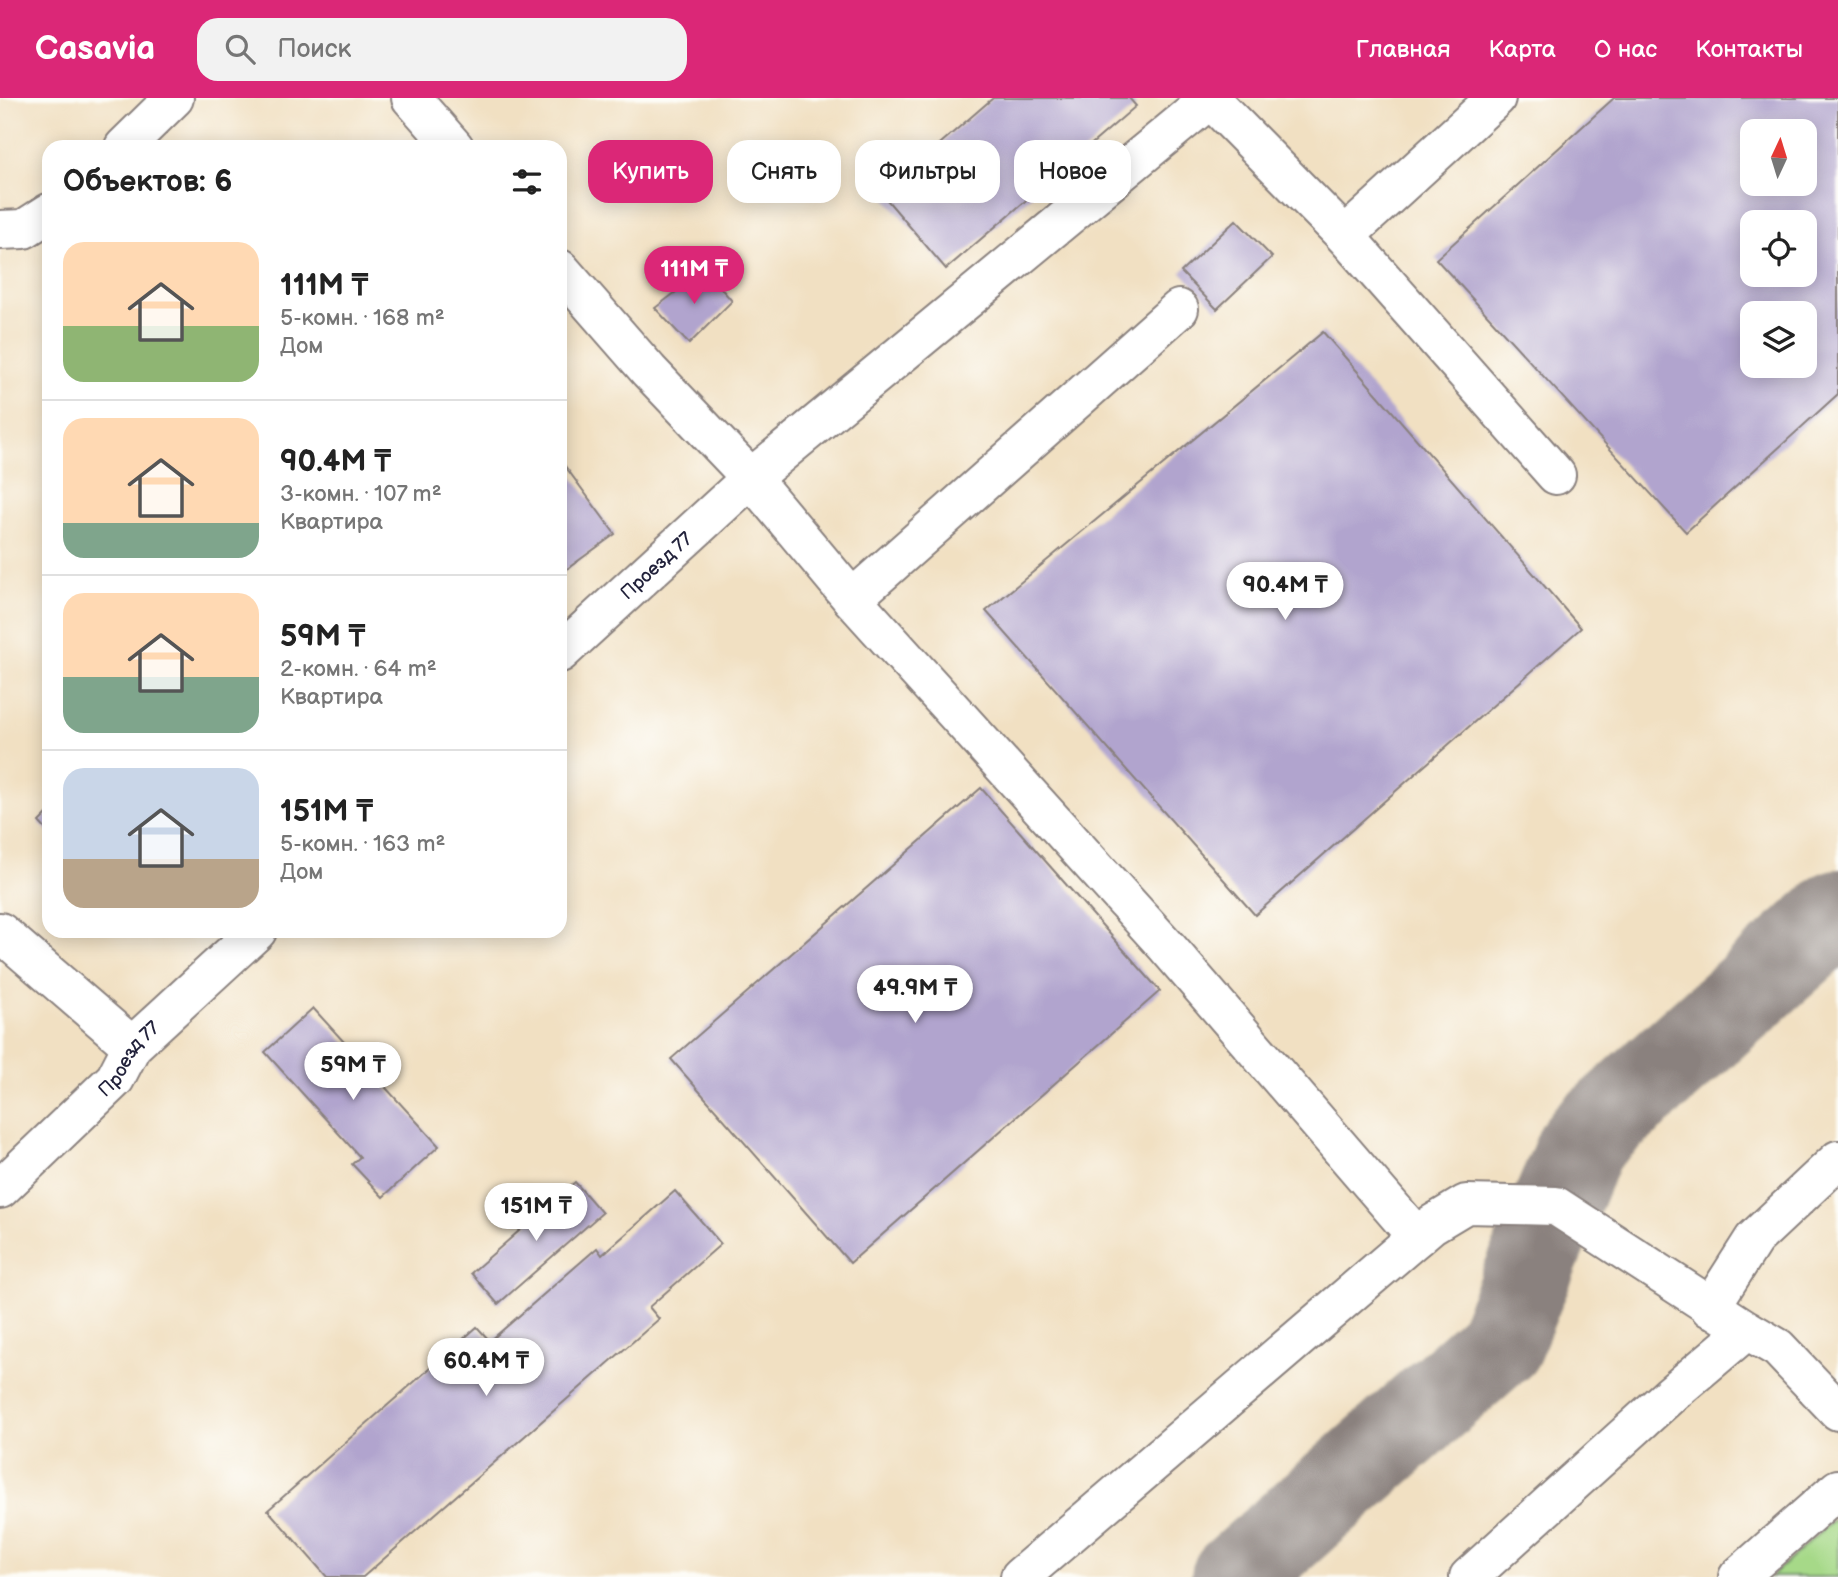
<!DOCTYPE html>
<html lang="ru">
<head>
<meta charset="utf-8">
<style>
  body { margin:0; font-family:"Balsamiq Sans",sans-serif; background:#f2f2f2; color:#222; height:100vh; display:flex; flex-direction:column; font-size:26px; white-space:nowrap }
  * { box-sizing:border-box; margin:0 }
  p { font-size:23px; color:#767676 }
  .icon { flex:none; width:38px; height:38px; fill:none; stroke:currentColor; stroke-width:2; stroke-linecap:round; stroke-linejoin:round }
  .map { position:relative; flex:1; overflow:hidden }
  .side { position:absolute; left:42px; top:42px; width:525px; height:798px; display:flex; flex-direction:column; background:#fff; border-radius:21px; box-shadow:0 4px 18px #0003 }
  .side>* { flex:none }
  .hud { position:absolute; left:588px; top:42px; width:665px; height:63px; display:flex; gap:14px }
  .needle { width:46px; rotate:4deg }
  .controls { position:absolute; left:1740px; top:21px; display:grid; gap:14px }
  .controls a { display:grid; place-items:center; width:77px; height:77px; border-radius:14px; background:#fff; box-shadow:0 4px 18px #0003; font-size:35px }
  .price { position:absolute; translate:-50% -60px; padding:0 16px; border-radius:24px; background:#fff; color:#222; font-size:23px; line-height:46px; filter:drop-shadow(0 2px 4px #0008) }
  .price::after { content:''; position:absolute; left:50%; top:42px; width:21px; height:16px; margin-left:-10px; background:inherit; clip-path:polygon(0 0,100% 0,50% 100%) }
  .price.selected { background:#db2777; color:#fff }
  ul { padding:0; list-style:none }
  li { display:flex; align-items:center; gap:21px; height:175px; padding:0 21px }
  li+li { border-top:2px solid #e0e0e0 }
  li span { display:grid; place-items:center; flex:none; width:196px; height:140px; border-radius:21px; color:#555 }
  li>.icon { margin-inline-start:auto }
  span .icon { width:84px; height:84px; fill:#fffc; stroke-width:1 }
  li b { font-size:30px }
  h2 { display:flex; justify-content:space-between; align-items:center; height:84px; padding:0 21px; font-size:30px }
  .pill { padding:0 24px; border-radius:21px; background:#fff; box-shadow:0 4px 18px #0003; font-size:24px; line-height:63px }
  .pill.selected { background:#db2777; color:#fff }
  header { display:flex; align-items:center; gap:42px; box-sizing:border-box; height:98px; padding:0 35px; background:#db2777; color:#fff }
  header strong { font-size:33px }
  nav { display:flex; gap:38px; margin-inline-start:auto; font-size:24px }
  .search { width:490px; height:63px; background:#f2f2f2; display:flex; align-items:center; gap:18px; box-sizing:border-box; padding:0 24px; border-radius:21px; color:#767676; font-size:26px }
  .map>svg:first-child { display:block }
  .green { fill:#a6d988; stroke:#647e62; stroke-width:2 }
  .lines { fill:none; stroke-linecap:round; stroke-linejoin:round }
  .taxiway { stroke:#8a817e; stroke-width:88 }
  .building { fill:#b1a4ce; fill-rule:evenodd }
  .minor-casing { stroke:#8a817e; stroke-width:42 }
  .minor { stroke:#fff; stroke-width:38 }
  .labels { text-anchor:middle; stroke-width:5; stroke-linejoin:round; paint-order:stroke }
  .street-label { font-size:19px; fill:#22223b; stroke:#fdfcf7 }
</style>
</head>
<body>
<header>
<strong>Casavia</strong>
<div class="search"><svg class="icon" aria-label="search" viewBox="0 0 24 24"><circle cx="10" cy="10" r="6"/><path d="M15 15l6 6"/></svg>Поиск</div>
<nav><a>Главная</a><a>Карта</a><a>О нас</a><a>Контакты</a></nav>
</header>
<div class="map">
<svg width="1838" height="1479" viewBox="0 0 1838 1479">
  <rect width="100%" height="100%" fill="#fdfcf7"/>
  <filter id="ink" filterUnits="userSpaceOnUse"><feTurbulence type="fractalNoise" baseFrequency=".0143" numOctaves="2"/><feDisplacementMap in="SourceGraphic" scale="14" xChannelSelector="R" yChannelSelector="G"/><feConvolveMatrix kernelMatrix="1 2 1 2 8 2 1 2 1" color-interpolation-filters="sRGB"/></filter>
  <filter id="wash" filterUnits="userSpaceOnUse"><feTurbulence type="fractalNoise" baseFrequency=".00686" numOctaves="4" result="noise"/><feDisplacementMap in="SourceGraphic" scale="28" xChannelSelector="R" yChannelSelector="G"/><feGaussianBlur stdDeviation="1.57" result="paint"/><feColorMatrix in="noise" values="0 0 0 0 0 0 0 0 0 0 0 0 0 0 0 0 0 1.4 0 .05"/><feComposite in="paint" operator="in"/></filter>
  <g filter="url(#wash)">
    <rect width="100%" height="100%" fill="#f1e0c2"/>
    <path class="green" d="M1838 1418V1479H1770Z"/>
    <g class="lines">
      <path class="taxiway" d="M1235 1479 1499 1246 1580 1048 1589 1037 1838 815"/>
    </g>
    <g id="blocks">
      <path class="building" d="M993 0H1129L1136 8 946 171 882 96Z
        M1614 0H1838V296L1686 434 1436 161ZM1752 33H1804V86H1752ZM1752 124H1804V177H1752ZM1752 215H1804V268H1752Z
        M1236 122 1272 159 1217 211 1181 174Z
        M705 172 732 203 689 246 655 210Z
        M1323 234 1581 530 1255 817 986 513Z
        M562 364 615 436 560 476V366Z
        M981 690 1160 893 850 1165 671 961Z
        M49 714V735L39 724Z
        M313 910 439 1048 383 1099 352 1066 360 1059 265 954Z
        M575 1084 602 1115 498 1206 471 1175Z
        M675 1093 721 1146 649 1209 659 1221 363 1479H327L268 1412 477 1229 490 1243 597 1150 602 1157Z"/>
    </g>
  </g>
  <g filter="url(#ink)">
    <use href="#blocks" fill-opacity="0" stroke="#8a817e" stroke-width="2"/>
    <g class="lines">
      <defs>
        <g id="minor">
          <path d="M411 0 454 49"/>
          <path d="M124 49 174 0"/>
          <path d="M0 132 24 131 49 115"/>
          <path d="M1345 138 1556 377"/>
          <path d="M560 171 649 273 751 380 852 501 1167 849 1417 1139"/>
          <path d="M852 501 1179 211"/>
          <path id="s1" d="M560 555 751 380 1210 1 1345 138 1496 0"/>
          <path d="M0 834 132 948"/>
          <path id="s2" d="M0 1091 115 981 132 948 257 833"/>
          <path d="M1710 1210 1754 1141 1838 1062"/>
          <path d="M1020 1479 1431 1127 1466 1106 1556 1108 1747 1232"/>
          <path d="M1469 1479 1669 1298 1747 1232 1778 1250 1838 1313"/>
          <path d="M1738 1479 1838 1391"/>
        </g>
      </defs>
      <use href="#minor" class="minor-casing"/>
      <use href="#minor" class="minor"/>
    </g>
  </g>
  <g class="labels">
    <g class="street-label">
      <text dy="7" stroke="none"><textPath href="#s1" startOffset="130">Проезд 77</textPath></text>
      <text dy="7" stroke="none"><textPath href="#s2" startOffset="184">Проезд 77</textPath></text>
    </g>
  </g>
</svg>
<div class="controls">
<a><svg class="needle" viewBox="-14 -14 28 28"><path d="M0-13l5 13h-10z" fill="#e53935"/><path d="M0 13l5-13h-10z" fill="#767676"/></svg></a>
<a><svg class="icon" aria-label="locate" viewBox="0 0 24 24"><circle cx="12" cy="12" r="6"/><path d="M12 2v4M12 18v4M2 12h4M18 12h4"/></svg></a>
<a><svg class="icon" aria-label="layers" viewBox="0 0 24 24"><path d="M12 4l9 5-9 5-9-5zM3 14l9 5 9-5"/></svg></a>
</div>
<b class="price selected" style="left:694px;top:208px">111M ₸</b>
<b class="price" style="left:1285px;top:524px">90.4M ₸</b>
<b class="price" style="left:915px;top:927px">49.9M ₸</b>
<b class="price" style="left:353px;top:1004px">59M ₸</b>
<b class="price" style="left:536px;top:1145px">151M ₸</b>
<b class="price" style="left:486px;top:1300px">60.4M ₸</b>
<div class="hud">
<a class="pill selected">Купить</a>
<a class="pill">Снять</a>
<a class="pill">Фильтры</a>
<a class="pill">Новое</a>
</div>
<section class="side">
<h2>Объектов: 6<svg class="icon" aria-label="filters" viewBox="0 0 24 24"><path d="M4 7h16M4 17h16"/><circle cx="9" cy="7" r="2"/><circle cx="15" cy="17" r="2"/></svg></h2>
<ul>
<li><span style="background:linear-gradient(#ffd9b3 60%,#8fb573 0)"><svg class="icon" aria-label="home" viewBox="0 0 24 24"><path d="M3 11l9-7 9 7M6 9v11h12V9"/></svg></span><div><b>111M ₸</b><p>5-комн. · 168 m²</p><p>Дом</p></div></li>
<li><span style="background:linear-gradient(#ffd9b3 75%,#7fa58c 0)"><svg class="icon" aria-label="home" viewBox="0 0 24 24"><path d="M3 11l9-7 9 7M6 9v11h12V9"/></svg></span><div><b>90.4M ₸</b><p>3-комн. · 107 m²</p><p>Квартира</p></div></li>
<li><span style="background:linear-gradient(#ffd9b3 60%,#7fa58c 0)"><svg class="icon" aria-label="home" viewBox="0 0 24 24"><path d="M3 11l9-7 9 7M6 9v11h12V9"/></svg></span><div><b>59M ₸</b><p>2-комн. · 64 m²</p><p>Квартира</p></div></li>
<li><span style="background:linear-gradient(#c9d6e8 65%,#b9a48a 0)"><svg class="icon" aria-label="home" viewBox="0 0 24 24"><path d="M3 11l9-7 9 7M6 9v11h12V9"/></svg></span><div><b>151M ₸</b><p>5-комн. · 163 m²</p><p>Дом</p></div></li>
</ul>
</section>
</div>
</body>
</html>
